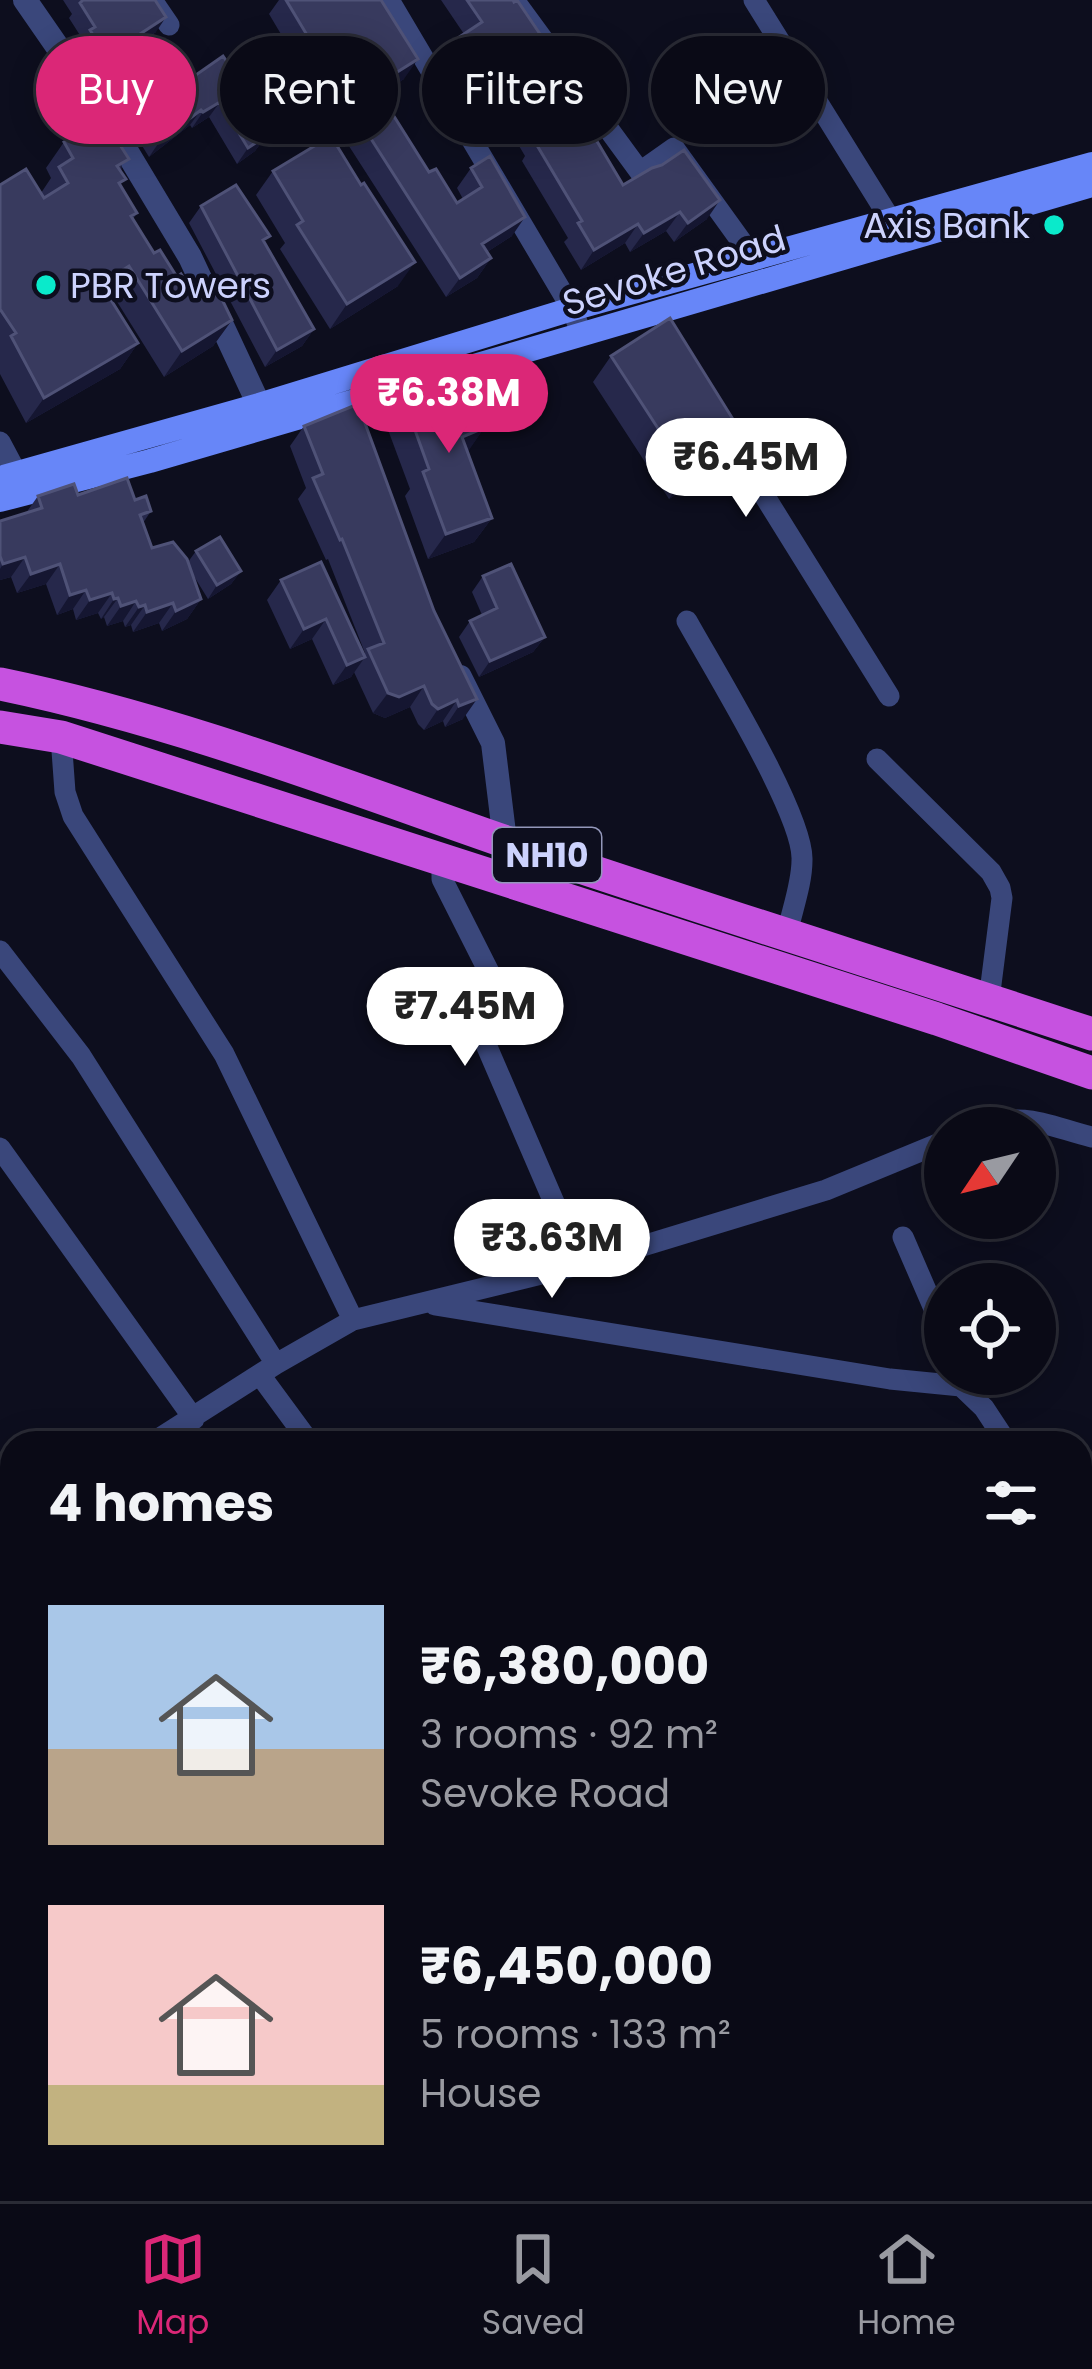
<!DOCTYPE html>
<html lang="en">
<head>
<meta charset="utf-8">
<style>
  body { margin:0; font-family:Poppins,sans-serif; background:#13131f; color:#f1f3f6; height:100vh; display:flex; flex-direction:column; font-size:45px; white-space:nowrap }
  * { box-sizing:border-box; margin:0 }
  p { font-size:39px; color:#999aa1 }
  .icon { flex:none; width:66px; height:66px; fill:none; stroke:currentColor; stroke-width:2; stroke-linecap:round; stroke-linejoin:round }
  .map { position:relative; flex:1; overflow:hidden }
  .drawer { position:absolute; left:0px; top:1431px; width:1092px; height:771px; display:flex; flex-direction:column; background:#0a0a16; border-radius:36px 36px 0 0; box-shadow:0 6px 30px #0003,0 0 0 3px #2a2b35 }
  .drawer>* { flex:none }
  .hud { position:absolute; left:36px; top:36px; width:1020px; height:108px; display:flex; gap:24px }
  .needle { width:78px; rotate:235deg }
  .controls { position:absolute; left:924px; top:1107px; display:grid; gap:24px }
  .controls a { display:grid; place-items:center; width:132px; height:132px; border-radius:50%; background:#0a0a16; box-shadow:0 6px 30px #0003,0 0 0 3px #2a2b35; font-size:60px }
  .price { position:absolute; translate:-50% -102px; padding:0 27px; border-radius:42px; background:#fff; color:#222; font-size:39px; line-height:78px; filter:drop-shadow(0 3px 6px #0008) }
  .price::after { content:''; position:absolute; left:50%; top:72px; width:36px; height:27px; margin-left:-18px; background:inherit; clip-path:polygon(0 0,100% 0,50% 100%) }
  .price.active { background:#db2777; color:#fff }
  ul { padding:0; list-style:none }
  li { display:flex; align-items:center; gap:36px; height:300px; padding:0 48px }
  li span { display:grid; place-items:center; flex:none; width:336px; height:240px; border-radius:0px; color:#555 }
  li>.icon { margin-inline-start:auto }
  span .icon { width:144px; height:144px; fill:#fffc; stroke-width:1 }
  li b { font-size:51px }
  h2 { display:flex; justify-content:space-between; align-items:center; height:144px; padding:0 48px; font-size:51px }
  .tag { padding:0 42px; border-radius:54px; background:#0a0a16; box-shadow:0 6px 30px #0003,0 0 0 3px #2a2b35; font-size:42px; line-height:108px }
  .tag.active { background:#db2777; color:#fff }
  .menu { display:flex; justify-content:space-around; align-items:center; height:168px; border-top:3px solid #2a2b35; background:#0a0a16; font-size:33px; color:#999aa1 }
  .menu a { display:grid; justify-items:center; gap:6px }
  .menu .active { color:#db2777 }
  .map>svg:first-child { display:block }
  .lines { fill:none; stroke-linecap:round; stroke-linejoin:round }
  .minor { stroke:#3a477b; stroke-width:21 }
  .tertiary { stroke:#3a477b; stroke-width:24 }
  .secondary { stroke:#6786f8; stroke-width:24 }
  .trunk { stroke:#c652e0; stroke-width:33 }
  .wall { fill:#26284b }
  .shaded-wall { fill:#151631 }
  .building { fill:#383a5e; stroke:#4f5277; stroke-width:3 }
  .poi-dot { fill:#0aeacb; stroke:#0d0e1e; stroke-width:4.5 }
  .labels { text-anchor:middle; stroke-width:9; stroke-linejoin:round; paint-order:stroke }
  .shield { fill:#0d0e1e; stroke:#9397ba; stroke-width:3 }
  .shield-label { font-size:33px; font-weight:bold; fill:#ccd2fd }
  .poi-label { font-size:36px; fill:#ccd2fd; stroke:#0d0e1e; text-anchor:end }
  .street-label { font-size:36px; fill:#ccd2fd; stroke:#0d0e1e }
</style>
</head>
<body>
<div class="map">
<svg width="1092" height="2201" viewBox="0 0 1092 2201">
  <rect width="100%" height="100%" fill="#0d0e1e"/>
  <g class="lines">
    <path class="minor" d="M152 0 169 25
      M389 0 572 309 582 335
      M514 0 640 172 674 148 754 259
      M754 0 892 222
      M721 426 889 696
      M0 442 17 474
      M687 621C713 668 804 815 802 860 802 884 792 910 787 934
      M61 737 65 792 73 816 224 1054 353 1320
      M877 759 991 872 1000 888 1002 898 989 1000
      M442 859V879L492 978 481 1033 581 1265
      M0 951 81 1056 276 1364
      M978 1128C1023 1110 1048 1126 1092 1137
      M0 1148 194 1419
      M903 1237 945 1334
      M435 1305 890 1379 961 1386 984 1408 1007 1443
      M260 1375 310 1443
      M152 1443 276 1364 353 1320 590 1262 826 1190 945 1141
      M0 1514 12 1509
      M1080 1674 1087 1670 1089 1660 1087 1528
      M1080 2002 1092 1986
      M0 2015 12 2030
      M0 2182 12 2177
      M371 2190 379 2201
      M480 2190 488 2201
      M863 2199 883 2190
      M794 2201 811 2190"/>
    <path class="tertiary" d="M25 0 106 117 190 257 268 424
      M460 677 493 743 505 841"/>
    <path class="secondary" d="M0 478 259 405 572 309 1092 164
      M0 500 150 461 1092 185"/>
    <path class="trunk" d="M0 684C184 722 360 792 538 853 722 915 908 973 1092 1034
      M0 727 61 737 937 1019 1092 1073"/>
  </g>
  <path class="wall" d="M63 0H155L156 32 141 42 173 91 232 69 227 76 235 92 266 136 255 151 237 164 209 117 192 128 190 125 149 157 80 45 83 40 69 18 72 14Z
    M279 0H381L404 79 380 94 429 172 457 203 463 199 457 188 471 168 512 236 487 252 491 258 477 278 446 297 329 115 269 14Z
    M441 0H513L623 185 707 219 674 242 666 231 630 252 625 243 581 270 564 242 568 238 522 161 525 156 483 85 470 94 445 57 458 38 464 34Z
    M64 142 122 147 121 186 137 213 133 219 154 253 190 288 213 296 232 320 213 346 164 377 111 292 107 294 138 343 120 369 26 423 0 374V185L41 193 51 178 46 168Z
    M273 171 361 185 398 286 330 329 280 249 285 243 256 195Z
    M201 206 265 243 314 329 302 346 265 367 189 223Z
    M611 356 744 437 726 463 669 499 593 382Z
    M402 394 443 408 484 428 467 452 492 518 474 542 428 559 405 496 410 489 384 419Z
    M304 426 434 611 463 719 445 727 443 721 424 730 418 724 410 707 385 718 373 713 354 672 351 677 333 685 312 639 290 649 267 600 281 580 321 562 364 656 365 653 328 559 326 560 298 499 306 488 290 446Z
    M78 495 135 500 151 511 143 523 152 548 188 562 196 551 241 571 231 584 208 599 192 573 201 599 187 619 162 631 159 623 133 632 131 625 125 627 123 621 107 626 104 617 101 619 98 613 76 620 73 609 57 615 46 584 17 593 11 577 0 580V521L26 513 38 496Z
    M483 576 545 637 533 652 479 677 459 637 470 621 482 615 472 592Z"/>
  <path class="shaded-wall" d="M166 17 156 32 126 51 137 36Z
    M418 59 404 79 361 106 375 86Z
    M497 66 483 85 470 94 484 75Z
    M220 102 209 117 192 128 203 112Z
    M201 110 190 125 149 157 160 141Z
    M266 136 255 151 237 164 248 148Z
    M720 200 707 219 674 242 688 223Z
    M680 212 666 231 630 252 644 233Z
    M525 217 512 236 468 264 482 244Z
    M638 224 625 243 581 270 594 250Z
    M491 258 477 278 446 297 460 278Z
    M415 262 398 286 330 329 347 304Z
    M129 266 111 292 83 310 101 284Z
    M232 320 213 346 164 377 182 351Z
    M314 329 302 346 265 367 277 350Z
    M138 343 120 369 26 423 44 398Z
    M484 428 467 453 462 437Z
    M744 437 726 463 669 499 687 473Z
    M492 518 474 542 428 559 446 534Z
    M25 557 11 577 0 580V569L3 564Z
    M60 564 46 584 17 593 31 574Z
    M241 571 231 584 208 599 217 585Z
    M86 590 73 609 57 615 70 595Z
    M112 593 98 613 76 620 90 600Z
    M118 598 104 617 101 619 114 599Z
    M201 599 187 619 162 631 176 611Z
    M136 601 123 621 107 626 121 606Z
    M173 603 159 623 133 632 147 612Z
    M145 605 131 625 125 627 139 607Z
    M326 619 312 639 290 649 304 629Z
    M545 637 533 652 479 677 490 661Z
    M365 657 351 677 333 685 347 665Z
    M424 686 410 707 385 718 373 713 388 693Z
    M477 699 463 719 445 727 459 706Z
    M457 700 443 721 424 730 438 709Z"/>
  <path class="building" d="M83 0H155L166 17 137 36 173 91 223 56 232 69 226 74 237 90 235 92 266 136 248 148 220 102 203 112 201 110 160 141 90 30 95 27 80 3Z
    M286 0H381L418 59 375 86 429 172 436 169 457 203 482 187 471 168 490 156 525 217 482 244 491 258 460 278 343 95Z
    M467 0H513L514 2 517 0 542 37 580 104 576 106 623 185 652 168 662 165 684 150 720 200 688 223 680 212 644 233 638 224 594 250 578 223 582 221 535 142 540 139 497 66 484 75 458 38 482 22Z
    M109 114 126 141 120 145 129 159 117 166 126 179 119 183 137 213 131 216 154 253 160 250 177 277 181 274 190 288 203 280 213 296 219 293 232 320 182 351 129 266 101 284 138 343 44 398 11 336 16 333 0 309V185L26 169 44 198 68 183 59 167 73 158 64 142Z
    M331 136 361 185 364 183 415 262 347 304 297 225 303 221 273 171Z
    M236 185 270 236 263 240 314 329 277 350 201 206Z
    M670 318 744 437 687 473 611 356Z
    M434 382 443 408 471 396 484 428 462 437 492 518 446 534 423 472 429 469 402 394Z
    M358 404 434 611 477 699 459 706 457 700 438 709 432 704 424 686 399 697 388 693 368 649 384 643 342 539 340 540 313 478 323 474 304 426Z
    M127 478 135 500 146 496 151 511 140 515 152 548 173 542 187 559 201 599 176 611 173 603 147 612 145 605 139 607 136 601 121 606 118 598 114 599 112 593 90 600 86 590 70 595 60 564 31 574 25 557 3 564 0 556V521L42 508 38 496 74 484 78 495Z
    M220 537 241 571 217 585 196 551Z
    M321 562 365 657 347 665 326 619 304 629 281 580Z
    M511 564 545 637 490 661 470 621 497 608 483 576Z"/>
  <g class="poi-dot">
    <circle cx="1054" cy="225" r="12"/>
    <circle cx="46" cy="285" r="12"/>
  </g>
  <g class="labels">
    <rect class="shield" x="493" y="828" width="108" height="54" rx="9"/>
    <g class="shield-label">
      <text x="547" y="867">NH10</text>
    </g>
    <g class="poi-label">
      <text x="1030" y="238">Axis Bank</text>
      <text x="70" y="298" text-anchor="start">PBR Towers</text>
    </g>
    <g class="street-label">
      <text transform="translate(674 270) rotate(-17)" y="13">Sevoke Road</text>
    </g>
  </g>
</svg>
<div class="controls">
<a><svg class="needle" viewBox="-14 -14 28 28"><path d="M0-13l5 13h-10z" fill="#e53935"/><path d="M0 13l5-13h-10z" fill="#999aa1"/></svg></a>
<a><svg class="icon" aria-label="locate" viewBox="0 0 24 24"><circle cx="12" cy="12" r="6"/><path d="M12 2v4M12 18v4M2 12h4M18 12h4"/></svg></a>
</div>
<b class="price active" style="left:449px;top:456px">₹6.38M</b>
<b class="price" style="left:746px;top:520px">₹6.45M</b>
<b class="price" style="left:465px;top:1069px">₹7.45M</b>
<b class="price" style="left:552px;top:1301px">₹3.63M</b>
<div class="hud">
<a class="tag active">Buy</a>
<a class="tag">Rent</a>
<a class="tag">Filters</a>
<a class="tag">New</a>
</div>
<section class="drawer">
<h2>4 homes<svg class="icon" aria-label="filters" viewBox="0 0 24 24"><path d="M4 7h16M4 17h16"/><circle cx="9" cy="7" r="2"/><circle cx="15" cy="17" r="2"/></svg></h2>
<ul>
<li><span style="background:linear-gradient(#a9c7e8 60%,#b9a48a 0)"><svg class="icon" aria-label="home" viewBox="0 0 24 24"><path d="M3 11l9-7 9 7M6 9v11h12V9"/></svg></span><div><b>₹6,380,000</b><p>3 rooms · 92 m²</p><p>Sevoke Road</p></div></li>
<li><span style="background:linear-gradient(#f6c9c9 75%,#c2b280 0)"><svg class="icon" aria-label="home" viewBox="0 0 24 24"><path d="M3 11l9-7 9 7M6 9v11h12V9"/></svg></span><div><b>₹6,450,000</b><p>5 rooms · 133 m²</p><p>House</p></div></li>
</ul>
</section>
</div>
<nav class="menu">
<a class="active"><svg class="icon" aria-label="map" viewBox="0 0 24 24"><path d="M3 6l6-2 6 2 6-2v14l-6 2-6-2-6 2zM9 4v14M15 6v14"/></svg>Map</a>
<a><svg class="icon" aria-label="saved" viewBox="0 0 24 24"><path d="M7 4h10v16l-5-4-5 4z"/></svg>Saved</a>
<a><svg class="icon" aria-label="home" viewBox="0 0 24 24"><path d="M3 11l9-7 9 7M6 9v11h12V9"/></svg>Home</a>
</nav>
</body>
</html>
